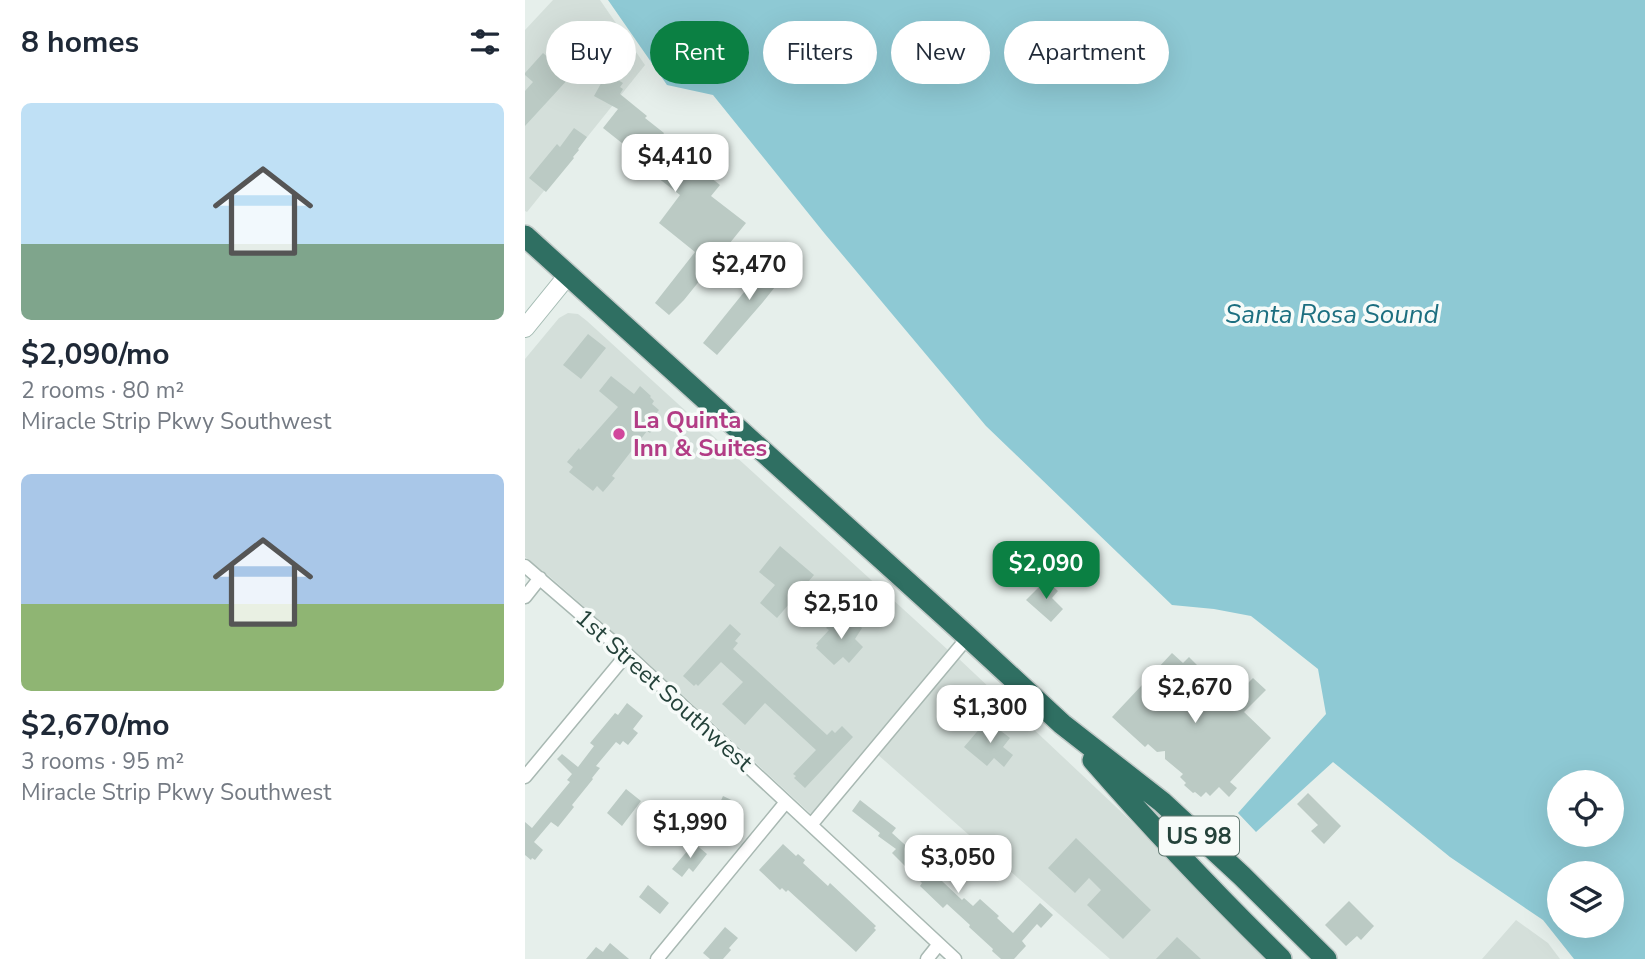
<!DOCTYPE html>
<html lang="en">
<head>
<meta charset="utf-8">
<style>
  body { margin:0; font-family:"Nunito Sans",sans-serif; background:#f6f6f7; color:#1f2937; height:100vh; display:flex; flex-direction:column; font-size:26px; white-space:nowrap }
  * { box-sizing:border-box; margin:0 }
  p { font-size:23px; color:#747a83 }
  .icon { flex:none; width:38px; height:38px; fill:none; stroke:currentColor; stroke-width:2; stroke-linecap:round; stroke-linejoin:round }
  .map { position:relative; flex:1; overflow:hidden }
  .drawer { display:flex; flex-direction:column; background:#fff; width:525px }
  .drawer>* { flex:none }
  .guide { position:absolute; left:21px; top:21px; width:665px; height:63px; display:flex; gap:14px }
  .controls { position:absolute; left:1022px; top:770px; display:grid; gap:14px }
  .controls a { display:grid; place-items:center; width:77px; height:77px; border-radius:50%; background:#fff; box-shadow:0 7px 28px #0002; font-size:35px }
  .price { position:absolute; translate:-50% -60px; padding:0 16px; border-radius:14px; background:#fff; color:#222; font-size:23px; line-height:46px; filter:drop-shadow(0 2px 4px #0008) }
  .price::after { content:''; position:absolute; left:50%; top:42px; width:21px; height:16px; margin-left:-10px; background:inherit; clip-path:polygon(0 0,100% 0,50% 100%) }
  .price.on { background:#0b8043; color:#fff }
  ul { padding:0; list-style:none }
  li { display:grid; align-content:center; gap:14px; height:371px; padding:0 21px }
  li span { display:grid; place-items:center; height:217px; border-radius:10px; color:#555 }
  li>.icon { margin-inline-start:auto }
  span .icon { width:126px; height:126px; fill:#fffc; stroke-width:1 }
  li b { font-size:30px }
  h2 { display:flex; justify-content:space-between; align-items:center; height:84px; padding:0 21px; font-size:30px }
  .chip { padding:0 24px; border-radius:32px; background:#fff; box-shadow:0 7px 28px #0002; font-size:24px; line-height:63px }
  .chip.on { background:#0b8043; color:#fff }
  main { display:flex; flex:1; min-height:0 }
  .map>svg:first-child { display:block }
  .built { fill:#d4dfda }
  .water { fill:#8ec9d4; fill-rule:evenodd }
  .building { fill:#bbcac4 }
  .lines { fill:none; stroke-linecap:round; stroke-linejoin:round }
  .street-casing { stroke:#a8b8b2; stroke-width:15 }
  .secondary-casing { stroke:#a4bbb3; stroke-width:20 }
  .highway-casing { stroke:#c2cac8; stroke-width:24 }
  .street { stroke:#fff; stroke-width:12 }
  .secondary { stroke:#fff; stroke-width:18 }
  .highway { stroke:#2f6f62; stroke-width:21 }
  .hotel-dot { fill:#d1479c; stroke:#f7fbf9; stroke-width:2.5 }
  .labels { text-anchor:middle; stroke-width:7; stroke-linejoin:round; paint-order:stroke }
  .shield { fill:#f7fbf9; stroke:#637a73; stroke-width:2 }
  .shield-label { font-size:23px; font-weight:bold; fill:#24423a }
  .hotel-label { font-size:24px; font-weight:bold; fill:#b23c85; stroke:#f7fbf9; text-anchor:start }
  .street-label { font-size:24px; fill:#24423a; stroke:#f7fbf9 }
  .water-label { font-size:26px; font-style:italic; fill:#1c6f80; stroke:#f7fbf9 }
</style>
</head>
<body>
<main>
<section class="drawer">
<h2>8 homes<svg class="icon" aria-label="filters" viewBox="0 0 24 24"><path d="M4 7h16M4 17h16"/><circle cx="9" cy="7" r="2"/><circle cx="15" cy="17" r="2"/></svg></h2>
<ul>
<li><span style="background:linear-gradient(#bfe0f5 65%,#7fa58c 0)"><svg class="icon" aria-label="home" viewBox="0 0 24 24"><path d="M3 11l9-7 9 7M6 9v11h12V9"/></svg></span><div><b>$2,090/mo</b><p>2 rooms · 80 m²</p><p>Miracle Strip Pkwy Southwest</p></div></li>
<li><span style="background:linear-gradient(#a9c7e8 60%,#8fb573 0)"><svg class="icon" aria-label="home" viewBox="0 0 24 24"><path d="M3 11l9-7 9 7M6 9v11h12V9"/></svg></span><div><b>$2,670/mo</b><p>3 rooms · 95 m²</p><p>Miracle Strip Pkwy Southwest</p></div></li>
</ul>
</section>
<div class="map">
<svg width="1120" height="959" viewBox="0 0 1120 959">
  <rect width="100%" height="100%" fill="#e6efeb"/>
  <path class="built" d="M28 0H75L120 65 2 212 0 211V30Z
    M43 313 53 314 62 321 423 650 286 814 111 652 25 577 0 557V359L34 318Z
    M433 658 607 822 741 959H585L352 754Z
    M991 920 1023 943 1035 959H957Z"/>
  <path class="water" d="M83 0H1120V959H1049L1018 920 925 857 808 762 731 832 713 813 801 714 793 669 726 616 689 609 647 605 461 426 300 234 188 95 142 85ZM1087 782V835H1034V782ZM1087 873V926H1034V873Z"/>
  <path class="building" d="M18 53 45 77 0 126V91L8 82 0 75V73Z
    M86 76 98 83 95 87 98 89 95 94 122 116 120 118 139 133 136 138 195 185 186 196 221 223 159 300 144 315 130 303 170 252 134 223 155 195 119 167 122 163 78 128 93 109 69 96 79 78 83 80Z
    M49 128 62 137 53 149 54 150 48 157 49 158 21 192 4 178 32 144 35 147Z
    M254 250 269 263 238 302 192 355 178 343 240 266Z
    M63 334 81 348 56 379 38 365Z
    M86 376 109 394 115 386 126 396 125 397 129 401 127 404 134 410 130 415 136 420 125 433 122 431 87 476 90 478 78 492 72 486 68 491 44 472 48 467 42 462 54 448 55 450 93 407 74 391Z
    M255 546 289 575 252 618 235 603 250 585 234 572Z
    M521 580 533 591 527 598 538 609 526 622 501 600Z
    M321 614 337 628 330 639 338 647 324 663 318 657 309 665 291 648 293 645 291 644 304 630 301 628 309 620 311 622Z
    M205 624 216 634 210 641 213 643 208 649 302 735 307 730 310 733 317 726 328 737 280 788 269 778 271 776 268 774 291 750 240 703 220 725 197 704 218 682 196 662 173 686 171 684 169 686 158 676Z
    M647 653 658 663 664 657 676 669 675 671 706 700 728 678 741 690 719 712 746 738 705 782 712 788 704 797 694 787 685 796 681 792 676 797 670 792 668 793 659 785 661 783 655 777 658 774 640 759V751L632 752 623 744 620 747 587 717Z
    M102 703 118 716 108 729 113 733 103 745 98 741 95 745 91 742 71 766 75 768 67 778 68 779 47 805 49 807 33 827 26 822 9 842 18 850 10 860 7 858 6 860 0 855V822L7 828 45 782 42 780 47 774 32 759 37 754 53 767 69 746 65 743 90 713 93 715Z
    M462 720 485 738 478 747 488 755 479 767 469 758 462 766 439 747Z
    M101 789 116 801 97 826 82 813Z
    M783 793 816 826 799 844 786 831 793 825 772 804Z
    M198 796 215 804 199 839 173 827 180 810 190 814Z
    M335 800 371 828 367 833 399 862 398 863 437 900 439 898 448 906 455 899 474 916 472 918 488 933 515 903 528 915 516 928 512 924 497 941 501 946 489 959H476L467 951 468 949 444 927 445 925 422 904 418 908 395 886 397 883 367 853 371 849 353 836 355 833 327 811Z
    M551 838 626 910 598 939 562 905 576 890 564 878 550 893 523 868Z
    M169 843 182 854 168 872 164 868 157 877 147 869Z
    M258 844 271 856 273 854 280 860 278 863 303 886 305 883 351 926 349 928 351 930 331 952 263 890 261 892 257 888 255 890 234 870Z
    M123 885 144 903 135 914 114 897Z
    M824 901 849 926 836 940 832 936 821 946 800 925Z
    M200 927 213 938 204 948 206 950 198 959H185L178 953Z
    M652 937 676 959H631Z
    M85 943 104 959H61L71 947 78 952Z"/>
  <g class="lines">
    <defs>
      <path id="street" d="M0 566 102 654 430 959
        M0 597 15 578
        M0 777 102 654
        M286 825 443 637
        M132 959 261 802
        M402 959 414 944"/>
      <path id="secondary" d="M0 328 43 275"/>
      <path id="highway" d="M0 236 443 637 537 724 637 802 717 876 801 959
        M568 760C628 829 691 895 756 959"/>
    </defs>
    <use href="#street" class="street-casing"/>
    <use href="#secondary" class="secondary-casing"/>
    <use href="#highway" class="highway-casing"/>
    <use href="#street" class="street"/>
    <use href="#secondary" class="secondary"/>
    <use href="#highway" class="highway"/>
  </g>
  <circle class="hotel-dot" cx="94" cy="434" r="7"/>
  <g class="labels">
    <rect class="shield" x="634" y="816.5" width="80" height="39" rx="5"/>
    <g class="shield-label">
      <text x="674" y="844">US 98</text>
    </g>
    <g class="hotel-label">
      <text x="108" y="428">La Quinta<tspan x="108" dy="28">Inn &amp; Suites</tspan></text>
    </g>
    <g class="street-label">
      <text transform="translate(139 690) rotate(42)" y="8">1st Street Southwest</text>
    </g>
    <g class="water-label">
      <text x="807" y="323">Santa Rosa Sound</text>
    </g>
  </g>
</svg>
<div class="controls">
<a><svg class="icon" aria-label="locate" viewBox="0 0 24 24"><circle cx="12" cy="12" r="6"/><path d="M12 2v4M12 18v4M2 12h4M18 12h4"/></svg></a>
<a><svg class="icon" aria-label="layers" viewBox="0 0 24 24"><path d="M12 4l9 5-9 5-9-5zM3 14l9 5 9-5"/></svg></a>
</div>
<b class="price" style="left:150px;top:194px">$4,410</b>
<b class="price" style="left:224px;top:302px">$2,470</b>
<b class="price on" style="left:521px;top:601px">$2,090</b>
<b class="price" style="left:316px;top:641px">$2,510</b>
<b class="price" style="left:670px;top:725px">$2,670</b>
<b class="price" style="left:465px;top:745px">$1,300</b>
<b class="price" style="left:165px;top:860px">$1,990</b>
<b class="price" style="left:433px;top:895px">$3,050</b>
<div class="guide">
<a class="chip">Buy</a>
<a class="chip on">Rent</a>
<a class="chip">Filters</a>
<a class="chip">New</a>
<a class="chip">Apartment</a>
</div>
</div>
</main>
</body>
</html>
